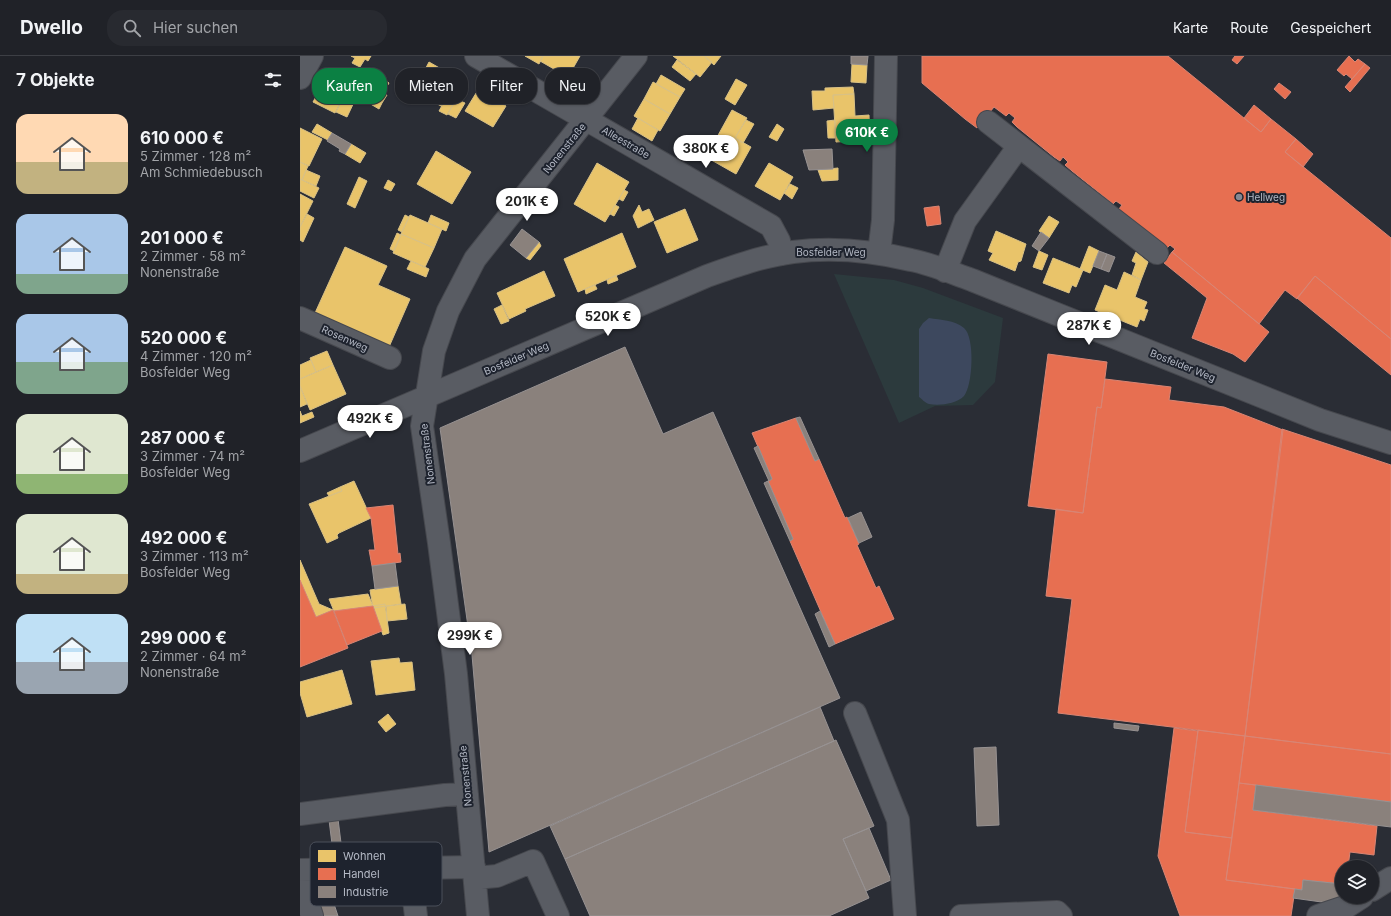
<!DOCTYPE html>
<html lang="de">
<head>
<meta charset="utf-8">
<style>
  body { margin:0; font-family:Inter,sans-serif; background:#282a30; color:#f1f3f6; height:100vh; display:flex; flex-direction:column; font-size:15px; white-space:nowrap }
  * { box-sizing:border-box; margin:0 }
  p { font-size:13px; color:#a2a4a8 }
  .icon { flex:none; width:22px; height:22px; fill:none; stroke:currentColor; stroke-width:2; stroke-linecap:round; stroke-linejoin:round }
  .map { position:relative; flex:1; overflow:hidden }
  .drawer { display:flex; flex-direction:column; background:#202228; width:300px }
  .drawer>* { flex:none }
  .banner { position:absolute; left:12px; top:12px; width:380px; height:36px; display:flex; gap:8px }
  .controls { position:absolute; left:1035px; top:804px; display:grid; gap:8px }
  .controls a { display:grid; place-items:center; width:44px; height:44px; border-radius:50%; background:#202228; box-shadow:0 1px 3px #0004,0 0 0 1px #3d3f45; font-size:20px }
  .price { position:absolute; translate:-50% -34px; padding:0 9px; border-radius:14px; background:#fff; color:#222; font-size:13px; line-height:26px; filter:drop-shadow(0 1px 2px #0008) }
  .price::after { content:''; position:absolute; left:50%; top:24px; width:12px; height:9px; margin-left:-6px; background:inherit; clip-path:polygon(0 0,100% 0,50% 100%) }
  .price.current { background:#0b8043; color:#fff }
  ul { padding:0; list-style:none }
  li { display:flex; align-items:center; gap:12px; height:100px; padding:0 16px }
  li span { display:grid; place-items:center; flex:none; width:112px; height:80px; border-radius:12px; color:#555 }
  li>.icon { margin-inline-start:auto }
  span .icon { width:48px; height:48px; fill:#fffc; stroke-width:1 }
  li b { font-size:17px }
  h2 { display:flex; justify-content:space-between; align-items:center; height:48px; padding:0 16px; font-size:17px }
  .pill { padding:0 14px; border-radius:16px; background:#202228; box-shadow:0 1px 3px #0004,0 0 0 1px #3d3f45; font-size:14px; line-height:36px }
  .pill.current { background:#0b8043; color:#fff }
  header { display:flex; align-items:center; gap:24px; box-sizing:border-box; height:56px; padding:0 20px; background:#202228; border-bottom:1px solid #3d3f45 }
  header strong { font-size:19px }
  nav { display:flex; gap:22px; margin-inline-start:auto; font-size:14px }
  .search { width:280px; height:36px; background:#282a30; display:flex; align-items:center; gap:10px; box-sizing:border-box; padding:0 14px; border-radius:16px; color:#a2a4a8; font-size:15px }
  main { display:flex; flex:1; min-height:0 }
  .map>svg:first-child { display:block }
  .green { fill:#2c3a3d }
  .water { fill:#3d485e }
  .homes { fill:#e9c46a; stroke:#d9c185 }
  .shops { fill:#e76f51; stroke:#d88574 }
  .industry { fill:#8a817c; stroke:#979292 }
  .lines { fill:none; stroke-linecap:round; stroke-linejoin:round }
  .minor-casing { stroke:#46484e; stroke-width:24 }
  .minor { stroke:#595c63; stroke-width:22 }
  .poi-dot { fill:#848893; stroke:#1e232e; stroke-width:1.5 }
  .labels { text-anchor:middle; stroke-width:4; stroke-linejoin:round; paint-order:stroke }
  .street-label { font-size:10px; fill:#b4b9c5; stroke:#1e232e }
  .poi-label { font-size:10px; fill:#b4b9c5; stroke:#1e232e; text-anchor:start }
  .key { fill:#1e232e; stroke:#4b505b; stroke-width:1 }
  .key-label { font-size:11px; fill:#b4b9c5 }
</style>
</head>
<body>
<header>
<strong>Dwello</strong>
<div class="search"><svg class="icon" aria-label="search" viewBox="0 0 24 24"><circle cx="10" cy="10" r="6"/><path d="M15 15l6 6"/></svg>Hier suchen</div>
<nav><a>Karte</a><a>Route</a><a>Gespeichert</a></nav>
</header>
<main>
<section class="drawer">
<h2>7 Objekte<svg class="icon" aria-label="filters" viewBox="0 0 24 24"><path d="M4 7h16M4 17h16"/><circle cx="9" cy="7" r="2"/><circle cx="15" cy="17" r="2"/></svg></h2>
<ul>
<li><span style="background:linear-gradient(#ffd9b3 60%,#c2b280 0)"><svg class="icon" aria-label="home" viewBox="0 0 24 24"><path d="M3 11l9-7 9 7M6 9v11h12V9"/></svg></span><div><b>610 000 €</b><p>5 Zimmer · 128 m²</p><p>Am Schmiedebusch</p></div></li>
<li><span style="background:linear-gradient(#a9c7e8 75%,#7fa58c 0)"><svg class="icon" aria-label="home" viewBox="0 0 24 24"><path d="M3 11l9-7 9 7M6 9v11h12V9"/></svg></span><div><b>201 000 €</b><p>2 Zimmer · 58 m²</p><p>Nonenstraße</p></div></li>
<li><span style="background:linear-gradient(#a9c7e8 60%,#7fa58c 0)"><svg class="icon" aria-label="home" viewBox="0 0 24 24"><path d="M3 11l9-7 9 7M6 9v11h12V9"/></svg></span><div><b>520 000 €</b><p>4 Zimmer · 120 m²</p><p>Bosfelder Weg</p></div></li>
<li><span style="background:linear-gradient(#dfe7d0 75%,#8fb573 0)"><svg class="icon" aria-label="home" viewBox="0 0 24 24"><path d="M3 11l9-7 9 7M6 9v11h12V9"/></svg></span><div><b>287 000 €</b><p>3 Zimmer · 74 m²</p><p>Bosfelder Weg</p></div></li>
<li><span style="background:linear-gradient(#dfe7d0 75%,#c2b280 0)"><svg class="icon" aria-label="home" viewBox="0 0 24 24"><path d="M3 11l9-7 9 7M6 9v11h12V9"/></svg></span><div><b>492 000 €</b><p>3 Zimmer · 113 m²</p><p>Bosfelder Weg</p></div></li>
<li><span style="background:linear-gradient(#bfe0f5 60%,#9aa5b1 0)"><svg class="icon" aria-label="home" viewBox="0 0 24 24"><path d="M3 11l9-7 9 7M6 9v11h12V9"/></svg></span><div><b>299 000 €</b><p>2 Zimmer · 64 m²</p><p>Nonenstraße</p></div></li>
</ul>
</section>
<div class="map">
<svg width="1091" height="860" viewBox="0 0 1091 860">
  <rect width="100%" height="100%" fill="#2a2d35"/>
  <path class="green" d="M534 218 594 224 623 232 703 262 695 326 673 349 635 350 599 367Z"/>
  <path class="water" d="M629 262C641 264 654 264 664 272 675 281 673 329 664 340 656 348 639 350 629 348 625 347 622 343 619 341V273L623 267Z"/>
  <path class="homes" d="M51 0H71L68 5 65 3 60 11 52 7 55 2Z
    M225 0H243L239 8Z
    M243 0H280L268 21 240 5Z
    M373 0H404L412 6 400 21Z
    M404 0H421L414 9Z
    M377 4 396 18 390 25 372 11Z
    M129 6 157 22 141 50 128 43 131 37 117 29Z
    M552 8 567 9 566 27 551 26Z
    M361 19 385 33 380 41 356 28Z
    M27 20 48 31 35 57 13 46Z
    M82 22 89 27 83 37 76 32Z
    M436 23 447 29 435 49 425 43Z
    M353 26 380 41 370 58 344 43Z
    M55 31 82 47 79 53 52 37Z
    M553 31 554 38 533 39 534 52 513 54 512 35H525V32Z
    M76 32 87 39 82 47 71 40Z
    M152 32 160 37 147 59 139 55Z
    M178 34 206 50 193 71 165 55Z
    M45 37 56 42 47 61 36 56Z
    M554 38 555 60 569 59 570 84 536 86 533 39Z
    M156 43 165 47 156 62 148 58Z
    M344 43 370 58 360 75 334 60Z
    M432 54 447 62 435 82 451 91 436 118 406 101Z
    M338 62 358 74 352 85 332 73Z
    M446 64 454 68 443 87 435 82Z
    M535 64V82H528L527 65Z
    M17 68 32 77 28 84 12 76Z
    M477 68 484 73 477 85 469 81Z
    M0 72 22 83 9 110 0 106Z
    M51 88 66 97 60 107 45 98Z
    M136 95 171 116 152 148 117 128Z
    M0 106 8 110 2 124 0 123Z
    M297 107 329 126 305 166 274 148Z
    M469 107 493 121 480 144 455 130Z
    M538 112V124L522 125 518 114Z
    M6 114 20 120 16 130 2 124Z
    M59 121 67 125 55 152 47 148Z
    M0 123 19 132 14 142 0 135Z
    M88 124 95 128 91 135 84 132Z
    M490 128 498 132 492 143 484 137Z
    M324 134 328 136 323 145 319 143Z
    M0 138 13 145 0 171Z
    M315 149 319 151 314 160 310 158Z
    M339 149 342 156 349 153 354 164 338 172 333 160Z
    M385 153 398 184 367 197 354 166Z
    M7 158 14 162 3 186 0 184V171Z
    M105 159 109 161 102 176 98 174Z
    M110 159 142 173 134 192 101 178Z
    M131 159 149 167 146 175 128 167Z
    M749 160 759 166 749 182 739 175Z
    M696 175 726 188 721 205 718 206 715 215 689 204 693 197 688 195Z
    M97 177 101 179 94 195 90 193Z
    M322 177 336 211 278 236 264 203Z
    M101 178 134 192 125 211 93 197Z
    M239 186 241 190 230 204 226 202Z
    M789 190 799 195 790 217 780 213Z
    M45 191 87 210 78 229 110 243 89 291 15 257Z
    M739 195 748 199 742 214 733 211Z
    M836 196 848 206 841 224 832 219 836 207 832 205Z
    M753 202 783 214 776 231 772 229 769 237 743 227Z
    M111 205 129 213 126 221 107 213Z
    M244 215 255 240 225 253 226 255 209 263 197 237Z
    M824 216 841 224 835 241 847 246 844 253 848 254 844 265 840 263 837 271 795 254 805 229 817 234Z
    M316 219 318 224 308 228 307 224Z
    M295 229 297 233 286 238 285 233Z
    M202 249 209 265 201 268 194 253Z
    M27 295 33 309 16 316 10 302Z
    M11 304 16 316 0 323V309Z
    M33 309 46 338 10 354 0 330V323Z
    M0 330 7 348 0 351Z
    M0 355 2 360 12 356 14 361 0 367Z
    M54 425 71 462 39 477 37 479 38 482 27 487 9 448 42 435 40 431Z
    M40 431 42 435 29 440 27 437Z
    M0 504 19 548 33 554 16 561 0 524Z
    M98 530 101 548 73 552 70 534Z
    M68 538 73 550 34 555 29 543Z
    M85 548 89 577 83 579 73 550Z
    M105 548 107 563 87 565 86 550Z
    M99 602 100 607 112 606 115 634 76 639 71 605Z
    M42 614 52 648 7 661 0 637V626Z
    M88 658 96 668 86 676 78 666Z"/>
  <path class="shops" d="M622 0H868L961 76 971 63 996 83 985 96 1091 182V283L1015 220 997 243 985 234 959 268 872 196 875 193 870 189 867 192 825 159 819 153 822 149 816 145 813 148 772 115 765 109 768 106 763 101 760 105 754 101 717 71 712 66 715 62 709 57 706 60 694 51 677 72 665 63 622 27Z
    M935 0H944L937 8 932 4Z
    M1049 0 1055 6 1058 3 1065 8 1052 23 1046 18 1044 20 1037 14Z
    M1065 8 1070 12 1050 36 1045 31Z
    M979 27 991 36 985 43 974 33Z
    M954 49 971 63 961 76 944 62Z
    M996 83 1013 98 1003 111 985 96Z
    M639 150 641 168 627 170 624 152Z
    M872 196 969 276 945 306 933 298 892 282 907 242 864 207Z
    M1015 220 1091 283V319L997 242Z
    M748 298 807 306 801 352 797 351 783 457 728 450Z
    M805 323 871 331 869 344 924 351 983 374 945 680 758 657 772 543 746 540 756 453 783 457 797 351 801 352Z
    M496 362 515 405 519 403 545 462 547 461 559 488 557 489 576 532 579 530 594 563 535 588 490 485 493 483 468 425 472 423 452 377Z
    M982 373 1091 409V698L945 680Z
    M93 449 98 498 100 497 101 506 72 510 69 494H75L71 462 66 452Z
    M0 524 16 561 33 554 48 592 0 611Z
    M73 550 82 575 47 589 34 555Z
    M874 672 898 675 885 776 932 782 926 824 995 833 991 860H880L858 800Z
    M898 674 945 680 932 782 885 776Z
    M945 680 1091 698V746L939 727Z
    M939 727 956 729 953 754 1077 770 1074 799 1050 796 1048 811H1042V828L1003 824 1002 834 926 824Z"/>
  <path class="industry" d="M551 0H568L567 9 551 8Z
    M60 11 81 23 76 32 55 20Z
    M55 20 76 32 71 40 50 28Z
    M32 77 51 88 45 98 39 95 40 93 27 85Z
    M532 93 533 113 509 114 503 94Z
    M222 173 239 186 226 202 210 189Z
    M741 176 749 182 739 195 732 190Z
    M799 195 807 198 801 213 793 210Z
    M807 198 815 201 809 216 801 213Z
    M325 291 363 378 413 356 540 642 189 796 172 599 140 372Z
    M500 361 519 403 515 405 496 362Z
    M458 390 472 423 469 425 454 392Z
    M468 425 493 483 490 485 464 427Z
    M561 456 572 481 559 487 548 462Z
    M95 507 98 530 75 533 72 510Z
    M520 555 535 588 529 591 515 558Z
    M520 651 534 685 265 803 250 770Z
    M814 667 839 670 838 675 814 672Z
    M536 684 574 770 543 783 569 842 529 860H290L265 803Z
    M696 691 699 769 677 770 674 692Z
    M956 729 1091 746V771L953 754Z
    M38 763 42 795 33 796 29 764Z
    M569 772 591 824 566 835 543 783Z
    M1003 824 1042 828 1043 849 993 842 995 833 1002 834Z
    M32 842 38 860H21L16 847Z"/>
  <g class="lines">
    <defs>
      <path id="minor" d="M176 0 471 170 479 185 482 198
        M0 22 12 0
        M688 66 857 197
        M579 197 583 164 586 0
        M645 215 665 165 719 90
        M0 262 90 302
        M0 395 407 220C435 210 463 200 493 196 532 191 573 195 611 204 632 208 652 217 672 224L1020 364 1091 387
        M555 657 598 764 605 860
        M0 758 145 739 167 738
        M110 812 116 860
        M0 814 174 811
        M175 822 197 820 233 805 258 860
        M0 823 12 860
        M1072 834 1091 822
        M178 860 156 618 139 487 122 370 134 295 148 255 175 203 336 0
        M661 860 757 856 761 860
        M1018 860 1048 850 1062 841"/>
    </defs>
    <use href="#minor" class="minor-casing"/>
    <use href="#minor" class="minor"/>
  </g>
  <circle class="poi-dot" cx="939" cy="141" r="4"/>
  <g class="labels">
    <g class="street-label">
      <text transform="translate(326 86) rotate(30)" y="4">Alleestraße</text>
      <text transform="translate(264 92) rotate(-51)" y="4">Nonenstraße</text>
      <text x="531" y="200">Bosfelder Weg</text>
      <text transform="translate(45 282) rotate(24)" y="4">Rosenweg</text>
      <text transform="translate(216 302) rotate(-23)" y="4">Bosfelder Weg</text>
      <text transform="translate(883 309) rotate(22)" y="4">Bosfelder Weg</text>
      <text transform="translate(127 398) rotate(-97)" y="4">Nonenstraße</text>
      <text transform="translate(165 720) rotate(-95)" y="4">Nonenstraße</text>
    </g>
    <g class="poi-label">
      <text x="947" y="145">Hellweg</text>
    </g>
  </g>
  <rect x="10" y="786" width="132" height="64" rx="6" class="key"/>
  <rect x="18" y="794" width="18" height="12" fill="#e9c46a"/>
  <rect x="18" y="812" width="18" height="12" fill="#e76f51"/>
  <rect x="18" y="830" width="18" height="12" fill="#8a817c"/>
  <g class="key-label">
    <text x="43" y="804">Wohnen</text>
    <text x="43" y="822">Handel</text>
    <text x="43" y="840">Industrie</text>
  </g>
</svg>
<div class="controls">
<a><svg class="icon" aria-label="layers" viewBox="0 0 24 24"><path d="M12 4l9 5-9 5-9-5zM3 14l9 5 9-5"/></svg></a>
</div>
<b class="price current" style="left:567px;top:97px">610K €</b>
<b class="price" style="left:406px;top:113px">380K €</b>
<b class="price" style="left:227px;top:166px">201K €</b>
<b class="price" style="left:308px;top:281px">520K €</b>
<b class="price" style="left:789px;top:290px">287K €</b>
<b class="price" style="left:70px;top:383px">492K €</b>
<b class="price" style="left:170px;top:600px">299K €</b>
<div class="banner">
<a class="pill current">Kaufen</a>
<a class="pill">Mieten</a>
<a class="pill">Filter</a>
<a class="pill">Neu</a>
</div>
</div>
</main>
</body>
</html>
